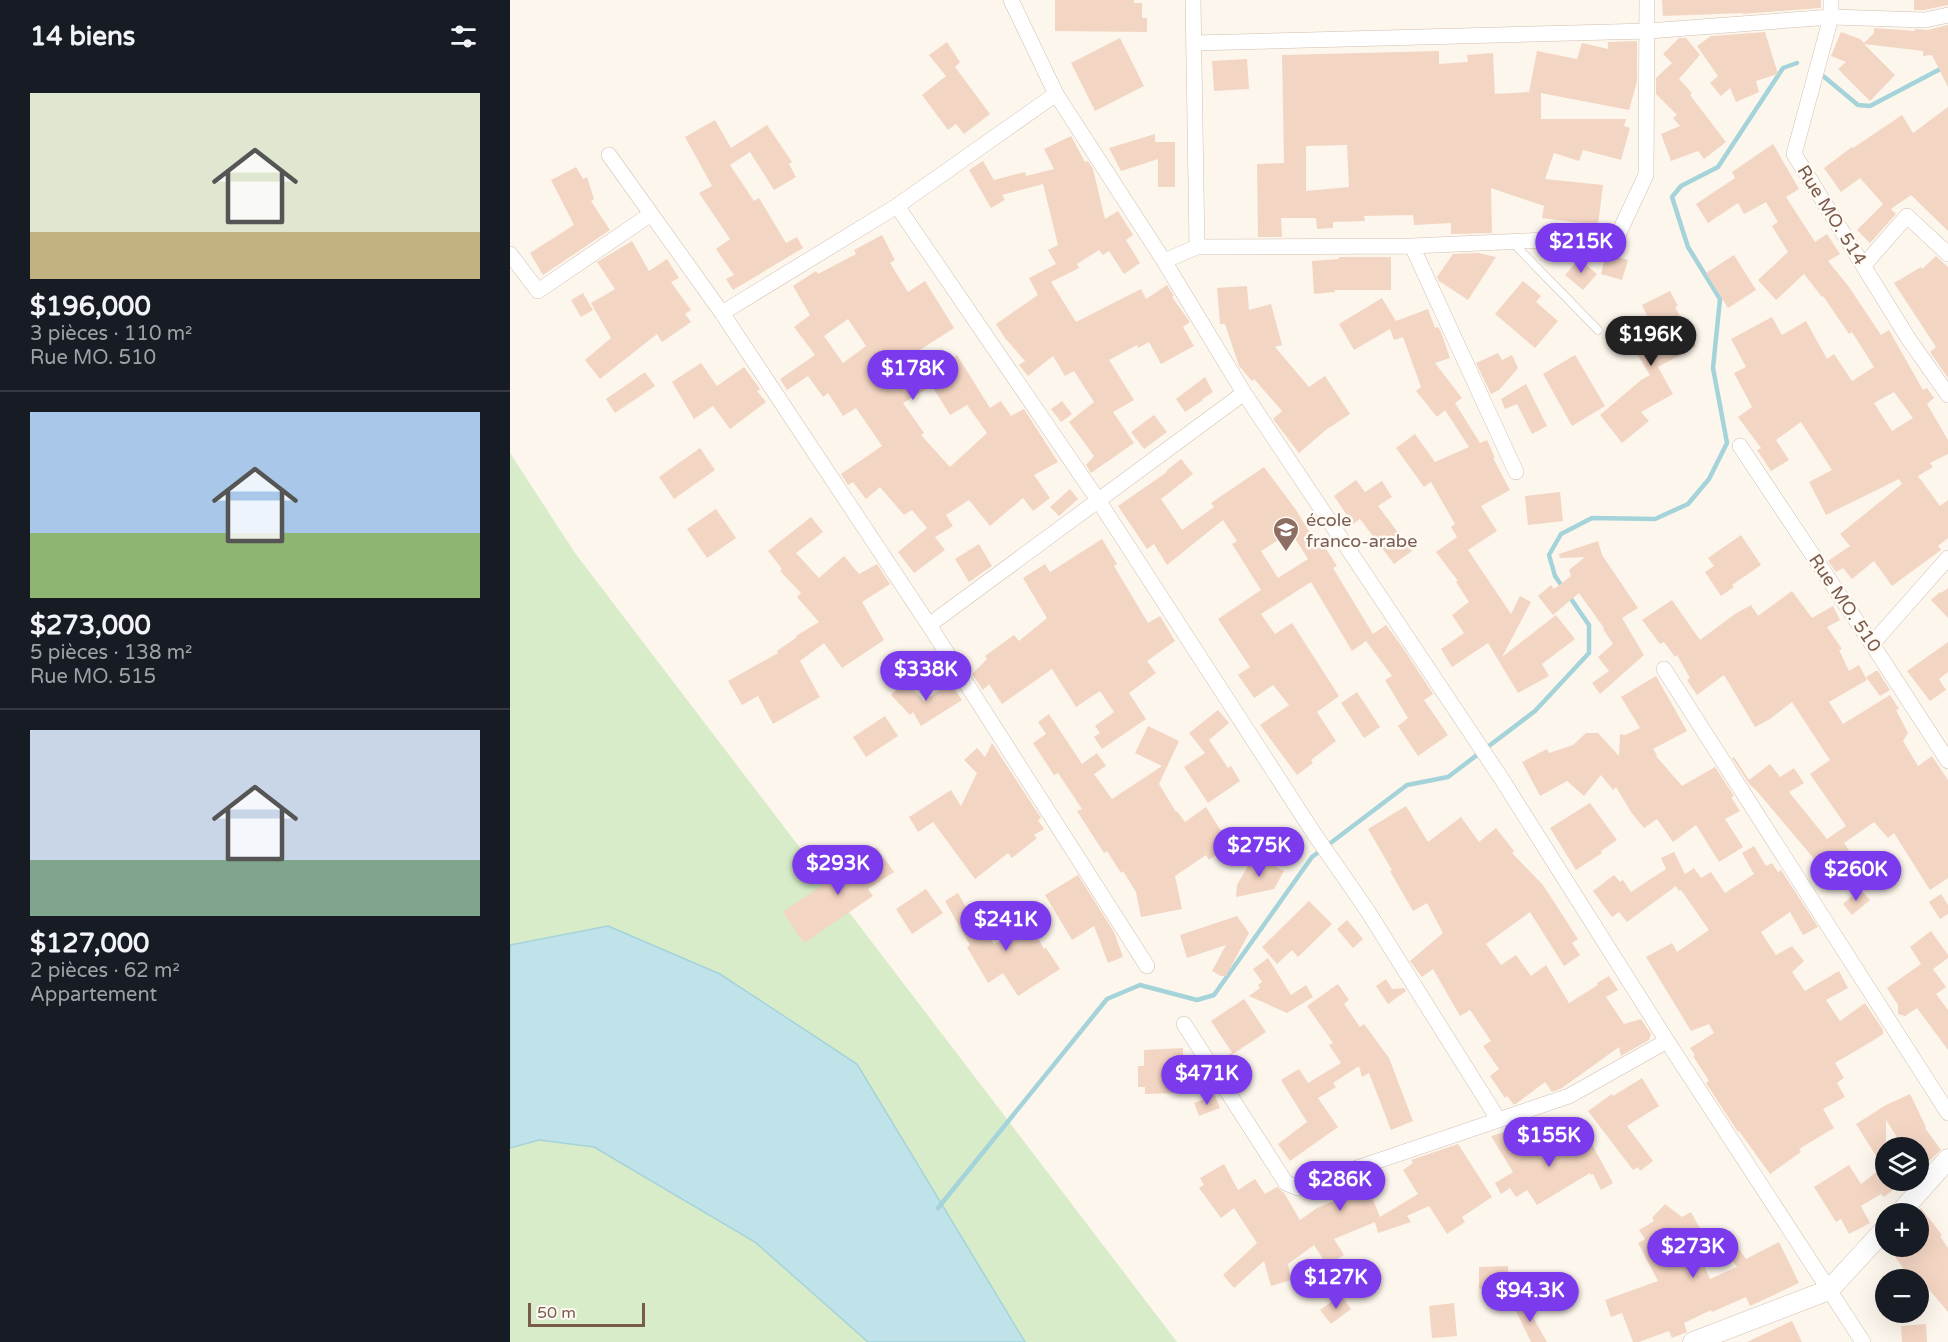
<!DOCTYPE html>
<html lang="fr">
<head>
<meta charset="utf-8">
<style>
  body { margin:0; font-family:"Varela Round",sans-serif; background:#242831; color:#f1f3f6; height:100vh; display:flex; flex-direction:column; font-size:22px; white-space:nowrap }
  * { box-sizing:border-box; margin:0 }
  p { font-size:20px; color:#9ea1a6 }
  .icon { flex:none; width:33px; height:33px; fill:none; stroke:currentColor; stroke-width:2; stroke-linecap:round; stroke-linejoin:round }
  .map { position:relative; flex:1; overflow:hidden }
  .side { display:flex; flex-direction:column; background:#171b24; width:510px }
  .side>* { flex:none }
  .controls { position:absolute; left:1365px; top:1137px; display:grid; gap:12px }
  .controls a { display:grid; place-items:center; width:54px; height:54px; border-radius:50%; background:#171b24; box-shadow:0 6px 24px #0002; font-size:30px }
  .scale { position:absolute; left:18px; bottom:15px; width:117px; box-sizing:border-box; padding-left:6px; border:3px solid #7a5c4d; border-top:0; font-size:16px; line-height:21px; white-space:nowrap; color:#7a5c4d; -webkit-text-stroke:4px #fffaf3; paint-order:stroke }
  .price { position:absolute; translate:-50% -51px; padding:0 14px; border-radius:21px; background:#7c3aed; color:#fff; font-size:20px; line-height:39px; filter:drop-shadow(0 2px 3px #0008) }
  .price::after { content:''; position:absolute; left:50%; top:36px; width:18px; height:14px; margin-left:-9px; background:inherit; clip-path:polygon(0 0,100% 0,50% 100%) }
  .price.selected { background:#222; color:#fff }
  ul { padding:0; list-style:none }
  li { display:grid; align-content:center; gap:12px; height:318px; padding:0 30px }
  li+li { border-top:2px solid #363941 }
  li span { display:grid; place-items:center; height:186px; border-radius:0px; color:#555 }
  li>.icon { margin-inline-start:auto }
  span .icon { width:108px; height:108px; fill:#fffc; stroke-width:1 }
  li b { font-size:26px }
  h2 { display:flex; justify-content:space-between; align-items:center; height:72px; padding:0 30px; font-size:26px }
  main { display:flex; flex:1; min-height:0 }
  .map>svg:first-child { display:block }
  .green { fill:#d8ecc9 }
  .water { fill:#bfe3e8; stroke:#a5d3da; stroke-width:1.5 }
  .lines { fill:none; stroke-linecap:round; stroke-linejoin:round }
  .stream { stroke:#a5d3da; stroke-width:4.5 }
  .building { fill:#f3d5c3; fill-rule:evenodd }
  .service-casing { stroke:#d1beb0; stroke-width:9 }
  .minor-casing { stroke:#d1beb0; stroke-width:16 }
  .tertiary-casing { stroke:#d1beb0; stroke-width:21 }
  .service { stroke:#fff; stroke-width:8 }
  .minor { stroke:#fff; stroke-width:15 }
  .tertiary { stroke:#fff; stroke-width:20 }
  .labels { text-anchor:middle; stroke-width:5; stroke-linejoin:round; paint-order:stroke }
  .street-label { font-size:18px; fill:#7a5c4d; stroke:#fffaf3 }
  .education-label { font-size:18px; fill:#785e54; stroke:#fffaf3; text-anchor:start }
</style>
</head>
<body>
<main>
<section class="side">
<h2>14 biens<svg class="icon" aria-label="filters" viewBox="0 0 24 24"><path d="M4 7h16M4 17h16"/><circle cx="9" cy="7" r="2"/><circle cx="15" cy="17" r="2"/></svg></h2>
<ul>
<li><span style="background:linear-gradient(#dfe7d0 75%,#c2b280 0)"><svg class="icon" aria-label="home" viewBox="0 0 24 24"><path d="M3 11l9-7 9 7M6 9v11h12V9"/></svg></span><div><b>$196,000</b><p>3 pièces · 110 m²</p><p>Rue MO. 510</p></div></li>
<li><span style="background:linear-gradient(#a9c7e8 65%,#8fb573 0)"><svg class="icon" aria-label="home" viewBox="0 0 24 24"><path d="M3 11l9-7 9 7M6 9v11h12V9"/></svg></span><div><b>$273,000</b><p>5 pièces · 138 m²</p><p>Rue MO. 515</p></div></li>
<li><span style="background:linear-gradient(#c9d6e8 70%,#7fa58c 0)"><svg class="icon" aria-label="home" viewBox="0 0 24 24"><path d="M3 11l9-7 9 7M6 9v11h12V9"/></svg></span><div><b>$127,000</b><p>2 pièces · 62 m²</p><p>Appartement</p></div></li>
</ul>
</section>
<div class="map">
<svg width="1438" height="1342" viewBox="0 0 1438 1342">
  <rect width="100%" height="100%" fill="#fdf6ec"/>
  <path class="green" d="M0 453 65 553 667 1342H515L347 1064 98 926 0 945Z
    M29 1140 84 1147 245 1242 358 1342H0V1148Z"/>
  <path class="water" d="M98 926 210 974 347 1064 515 1342H358L245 1242 84 1147 29 1140 0 1148V945Z"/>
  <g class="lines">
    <path class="stream" d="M1312 75 1348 105 1360 106 1438 65
      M1054 589 1045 576 1039 555 1051 534 1082 518 1145 519 1178 504 1199 479 1217 443 1203 368 1210 299 1178 247 1162 197 1171 186 1208 167 1273 68 1287 63
      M428 1208 597 999 630 985 687 1000 704 995 802 857 897 785 938 777 1025 711 1079 653V625L1059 596"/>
  </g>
  <path class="building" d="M545 0H624V3H632V18H637V32L545 31Z
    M1152 0H1311V8L1232 14 1234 13 1153 16Z
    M1404 0H1438V5L1414 10H1404Z
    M1438 25V87L1422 55 1413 56V51L1354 44 1385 75 1360 101 1328 69 1336 62 1321 56 1331 32 1350 39 1354 43 1364 33V28L1405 31V29L1417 30Z
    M1255 32 1268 74 1246 81 1249 92 1226 102 1220 88 1211 96 1200 83 1208 76 1187 46 1201 36Z
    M610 38 634 86 585 111 561 63Z
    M1169 38H1176L1190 55 1169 79 1182 93 1180 95 1216 142 1194 159 1188 151 1161 161 1151 134 1170 126 1163 118 1167 115 1146 94V78L1162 63 1153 54Z
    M1127 41V82L1119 110 1031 93V119H1116L1114 126 1120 128 1111 160 1073 150 1069 161 1044 153 1035 179 1093 185 1088 225 1032 218 1034 206 981 188 982 233 941 234V223L904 225 903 215 854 216 855 221 823 222V228L807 229 806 218H771L772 237H748L747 164 774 163 772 55 929 51V64L958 62 957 55 983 53 985 94 1019 92 1027 51 1067 59 1072 43 1098 49V42ZM837 145 839 187 796 191V146Z
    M437 42 450 62 445 67 480 114 454 134 446 124 438 130 412 95 436 76 419 55Z
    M737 59 739 89 704 91 702 61Z
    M1438 107V231L1401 195 1381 209 1386 214 1360 243 1347 230 1373 204 1350 178 1331 192 1314 168 1342 147 1343 148 1392 115 1403 133Z
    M205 120 221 148 257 125 282 162 279 164 286 177 264 190 240 152 220 165 244 201 249 198 276 243 287 237 293 248 223 290 216 279 224 275 206 249 220 239 189 193 202 186 175 137Z
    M645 134V142H665V187H648V159L611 171 599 148Z
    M561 136 575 162 578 161 583 169 595 219 608 211 623 235 616 240 630 263 614 274 599 251 593 255 589 250 567 264 569 268 541 282 566 322 631 289 636 299 657 285 664 296 662 297 680 322 673 327 684 346 651 364 639 342 628 348 627 345 599 360 624 400 603 412 624 443 581 473 576 465 584 456 559 422 584 402 564 371 555 376 543 356 518 376 509 365 515 361 495 338 486 324 528 295 519 278 546 264 538 250 548 245 533 184 492 195 495 200 481 208 459 170 473 161 484 180 515 172 516 176 544 169 534 149Z
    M1263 144 1289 189 1276 197 1305 242 1317 234 1330 254 1318 261 1339 287 1371 335 1379 330 1413 390 1417 388 1424 398 1417 404 1438 440V454L1420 463 1423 467 1408 476 1430 506 1438 500V538L1428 546 1431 550 1382 586 1364 561 1342 579 1333 568 1326 572 1318 561 1340 546 1330 534 1392 484 1389 479 1316 515 1299 482 1322 470 1291 422 1266 440 1279 460 1261 471 1247 450 1251 448 1228 417 1242 407 1224 373 1236 367 1221 339 1262 317 1272 335 1296 321 1317 359 1324 354 1342 381 1364 367 1342 332 1339 334 1313 296 1312 297 1294 274 1266 300 1248 280 1278 252 1262 226 1268 222 1256 202 1234 214 1228 203 1198 223 1186 204 1225 178 1222 172ZM1384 392 1403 418 1382 431 1364 403Z
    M66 167 73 179 77 177 84 199 81 201 100 230 33 275 20 253 64 225 41 180Z
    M372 235 385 260 380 263 398 292 415 281 444 328 394 360 406 381 447 355 480 408 491 401 501 416 514 409 548 462 524 475 540 498 523 511 513 498 480 526 459 500 436 515 443 526 425 537 435 550 404 573 388 552 417 528 402 510 394 515 370 487 356 499 343 482 338 485 331 474 372 446 346 408 333 416 318 393 313 397 298 376 277 390 270 379 305 355 284 327 300 315 283 286 306 271 308 274 346 254 344 250ZM338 319 356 346 333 363 314 336ZM422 386 440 415 457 405 477 433 440 467 411 435 414 433 393 403Z
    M122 241 139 271 157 259 169 278 161 282 181 310 175 314 181 322 152 342 147 334 90 379 75 360 101 338 81 303 105 289 87 262Z
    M968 253 986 257 958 300 929 281 927 277 943 254Z
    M1096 254 1118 260 1112 280 1091 274Z
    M1224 255 1246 290 1218 308 1196 273Z
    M1426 256 1438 267V378L1420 352 1426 347 1384 283 1411 267 1412 269Z
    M829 257H881V290H825V292L804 294 802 261 829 259Z
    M1069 259 1087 274 1073 290 1055 275Z
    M1013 281 1031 296 1026 302 1048 321 1025 348 985 314Z
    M737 286 739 310 761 304 772 345 765 347 799 387 815 376 840 414 817 429 789 453 763 419 772 411 744 379 742 381 729 366 715 324H710L707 288Z
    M1160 291 1168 306 1165 307 1186 346 1148 367 1163 394 1131 412 1139 421 1112 443 1090 415 1131 380 1140 375 1127 354 1140 347 1134 337 1144 331 1132 305Z
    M73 293 83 310 71 317 61 300Z
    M872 298 886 321 918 309 925 328 928 327 931 332 940 358 925 363 952 398 945 403 970 443 977 440 985 458H983L1000 490 971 506 987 531 958 550 1001 614 1010 596 1021 602 992 657 1046 615 1065 639 1032 664 1039 676 1008 693 978 643 942 667 931 649 954 633 942 615 959 602 946 582 948 581 926 552 947 537 941 527 945 524 921 482 914 487 886 448 905 434 925 462 959 447 935 410 927 417 906 391 911 387 893 337 884 340 880 329 844 350 829 324Z
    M988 353 992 360 1002 355 1008 368 989 390 981 394 966 363Z
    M1065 355 1095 406 1062 426 1033 374Z
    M191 363 207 386 234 367 250 389 247 391 256 402 220 429 203 406 184 419 162 382Z
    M135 372 145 386 105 413 96 399Z
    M695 377 703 392 692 399 693 400 675 412 666 399Z
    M1016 384 1037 426 1022 434 1007 404 995 409 991 399Z
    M552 401 562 414 551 422 541 409Z
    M644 415 657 432 634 449 621 432Z
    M190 448 205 470 164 499 149 477Z
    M671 459 683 474 651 499 672 530 704 507 701 503 754 467 786 510 805 541 809 538 827 566 823 568 863 634 876 625 893 648 923 694 914 700 938 735 908 756 888 726 898 718 875 680 882 676 856 641 842 651 801 582 751 614 765 634 782 623 829 696 807 712 826 741 801 760 803 763 787 775 750 725 779 705 763 685 744 698 728 675 740 667 708 619 751 590 722 544 727 541 713 520 657 565 644 544 637 549 608 506 657 472 656 471ZM781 532 798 559 768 578 751 551Z
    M846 480 855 492 872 481 882 497 868 506 902 551 884 564 850 519 843 524 824 496Z
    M560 489 568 499 549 516 540 507Z
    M1050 492 1053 521 1018 525 1015 496Z
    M206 509 226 538 197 558 177 529Z
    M301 517 313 532 286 553 309 578 334 556 349 574 367 564 380 584 352 602 374 640 332 668 314 643 290 661 310 697 263 724 248 696 232 705 218 681 268 653 267 651 287 637 286 636 309 622 287 597 291 593 270 571 272 569 258 551Z
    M1231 535 1251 565 1222 585 1224 587 1211 596 1195 572 1204 566 1198 558Z
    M592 539 607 564 604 566 638 623 650 616 665 641 637 661 646 673 619 693 636 719 592 749 584 737 590 733 585 726 604 712 590 691 566 707 542 669 492 704 479 684 473 690 462 674 477 659 475 656 504 635 509 641 537 618 513 578 535 564 540 572Z
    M1088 541 1092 555 1128 608 1112 618 1134 655 1090 694 1082 683 1099 671 1088 657 1103 644 1093 629 1094 628 1069 593 1043 615 1028 596 1041 585 1044 589 1061 576 1059 570 1075 557 1050 558 1049 554Z
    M469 544 482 566 459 582 445 559Z
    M1438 588V618L1421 600 1430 592 1431 593Z
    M1282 591 1302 618 1323 606 1330 620 1317 627 1332 649 1329 650 1339 671 1349 665 1357 680 1319 702 1333 724 1380 695 1389 709 1386 710 1398 733 1393 741 1408 766 1422 756 1438 780V878L1420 890 1384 833 1378 838 1364 822 1334 843 1342 855 1325 867 1315 853 1305 860 1246 790 1240 785 1222 758 1224 757 1239 780 1260 764 1270 777 1284 768 1294 783 1279 792 1317 839 1336 826 1300 774 1320 760 1282 702 1260 719 1245 727 1214 675 1187 695 1177 680 1180 678 1167 655 1165 657 1154 642 1150 644 1132 620 1162 600 1190 640 1225 614 1241 605 1248 616Z
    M1438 642V672L1429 679 1436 690 1420 701 1397 671Z
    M1366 671H1368L1380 690 1370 696 1356 677Z
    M1146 676 1177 731 1143 749 1147 755 1146 756 1172 786 1205 767 1224 796 1221 797 1230 811 1215 819 1233 847 1209 862 1186 825 1163 842 1147 819 1134 828 1121 812 1106 787 1103 790 1091 775 1074 796 1057 781 1030 796 1012 762 1037 749 1039 753 1063 745 1076 733H1088L1109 756 1110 734 1115 735 1130 728 1111 697Z
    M395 681 414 701 440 683 452 700 411 726 403 712 400 715 381 695Z
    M847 692 870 727 854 738 831 703Z
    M708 710 719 723 699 740 718 768 721 766 730 781 698 803 674 767 695 753 679 733Z
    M539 714 572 764 587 753 596 766 584 774 602 799 652 766 625 753 638 726 669 741 649 784 666 812 667 811 675 822 696 807 720 845 699 860 696 855 665 876 672 909 631 917 626 892 613 871 611 873 597 851 594 853 567 811 572 809 548 773 544 775 523 743 536 734 528 722Z
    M375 716 388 736 356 757 343 737Z
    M482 743 531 818 528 820 534 829 524 835 527 838 502 858 498 853 465 879 423 822 408 832 399 817 441 790 451 806 467 773 454 760 467 748 475 757Z
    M1080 803 1107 840 1091 851 1092 853 1066 870 1040 828Z
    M896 806 918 842 951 817 969 842 986 828 1004 851 1002 853 1033 885 1068 939 1062 943 1070 955 1054 966 1020 912 976 944 991 965 1006 955 1021 976 1036 965 1059 1003 1088 985 1087 983 1099 976 1108 990 1096 997 1114 1024 1131 1019 1141 1034 1139 1040 1111 1056 1109 1047 1052 1088 1042 1092 1035 1082 1007 1103 1004 1105 997 1096 995 1098 980 1076 989 1069 973 1046 981 1041 960 1010 950 1016 923 969 912 977 900 961 933 933 917 903 903 911 880 871 882 870 858 829Z
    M1244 846 1256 866 1262 863 1268 872 1271 870 1308 927 1293 935 1280 912 1251 932 1266 955 1282 946 1294 961 1282 972 1295 991 1329 971 1338 988 1316 1000 1330 1021 1355 1003 1373 1030V1034L1364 1040 1325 1063 1334 1078 1327 1083 1335 1097 1313 1109 1324 1128 1289 1149 1291 1152 1260 1174 1229 1131 1228 1132 1196 1083 1199 1081 1183 1056 1185 1055 1180 1048 1204 1033 1199 1024 1181 1031 1136 957 1162 943 1167 952 1199 930 1171 890 1169 891 1166 886 1117 922 1109 912 1102 917 1083 891 1104 875 1110 882 1113 880 1121 892 1156 869 1151 858 1164 852 1175 874 1184 868 1191 878 1201 872 1215 893 1244 874 1232 853Z
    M367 848 384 872 358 889 363 896 294 943 273 912Z
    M747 857 774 871 764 889 726 897 727 885 739 864 742 866Z
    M568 875 604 932 613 957 598 963 584 926 562 940 535 895Z
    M416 889 433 913 402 934 386 909Z
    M1350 889 1360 900 1342 915 1333 904Z
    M448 893 473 937 478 934 484 944 520 924 534 949 536 948 550 969 508 996 493 973 478 983 457 947 460 945 435 901Z
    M1431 894 1438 905V914L1430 919 1419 902Z
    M799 901 822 924 788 957 782 950 767 964 752 947Z
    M727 916 739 933 716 976H711L702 971 716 945 677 958 670 935Z
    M837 920 853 939 843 948 827 929Z
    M1421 931 1438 955V958L1423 969 1436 987 1426 994 1438 1010V1050L1407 1008 1395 1016 1388 1014V1005L1377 988 1411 964 1400 947Z
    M758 958 781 995 796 985 803 997 777 1013 739 996 750 988 748 985 752 982 743 969Z
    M876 979 882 989 894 988 896 991 878 1004 866 986Z
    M828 984 839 1000 834 1004 850 1027 854 1024 879 1058 903 1121 881 1130 859 1073 852 1077 849 1066 823 1083 826 1087 808 1098 828 1127 780 1161 768 1144 797 1122 771 1080 789 1069 798 1083 831 1063 819 1045 823 1043 797 1006Z
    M734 999 756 1032 723 1054 701 1021Z
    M673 1048V1064H669L670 1093 635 1094V1087H628V1066H634V1050Z
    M722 1053 731 1072 720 1078 710 1060Z
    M1132 1078 1149 1106 1117 1126 1143 1161 1130 1171 1128 1167 1123 1170 1078 1111 1102 1094 1103 1096Z
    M1400 1094 1416 1127 1415 1128 1431 1150 1408 1171V1148H1394L1376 1120V1180H1395L1374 1197 1371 1194 1351 1206 1360 1223 1339 1234 1331 1219 1326 1222 1304 1187 1339 1165 1351 1184 1373 1167 1346 1124 1376 1105Z
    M705 1095 710 1108 689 1116 684 1103Z
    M995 1132 1008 1152 1016 1147 1021 1155 1052 1137 1059 1149 1078 1137 1103 1183 1091 1190 1083 1174 1081 1175 1080 1173 1027 1205 1017 1190 1006 1197 1000 1188 991 1194 985 1183 1003 1172 981 1136Z
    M948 1144 982 1197 952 1217 955 1222 937 1234 919 1206 897 1216 901 1222 868 1233 865 1222 824 1239 834 1255 817 1265 804 1245 778 1264 781 1280 761 1286 754 1261 724 1288 713 1275 747 1243 724 1208 711 1218 689 1188 694 1185 690 1178 714 1164 728 1190 745 1179 755 1194 767 1187 774 1193 790 1220 807 1208 858 1187 870 1217 908 1194 893 1170 903 1163 901 1160Z
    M1155 1204 1172 1217 1181 1212 1194 1236 1184 1242 1200 1279 1227 1267 1214 1248 1224 1242 1236 1259 1269 1242 1289 1283 1240 1306 1236 1297 1202 1312 1201 1310 1174 1323 1177 1332 1162 1338 1159 1331 1129 1342H1123L1112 1313 1101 1317 1095 1300 1148 1281 1128 1243 1135 1239 1129 1230 1144 1221 1142 1218Z
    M1411 1208 1432 1235 1430 1236 1438 1248V1312L1411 1280H1401L1378 1246H1408V1210Z
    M998 1266 999 1288 969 1289V1267Z
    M831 1295 841 1309 821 1324 810 1310Z
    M1016 1301 1025 1321 1037 1342H1021L1004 1307Z
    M944 1303 947 1336 922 1338 919 1306Z
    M1282 1321 1292 1342H1237Z
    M1416 1324 1417 1342H1392L1391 1326Z"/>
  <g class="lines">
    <defs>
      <path id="service" d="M1002 242 1088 330"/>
      <path id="minor" d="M501 0 546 94 654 261 734 393 991 778 1157 1041 1353 1342
        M1321 0V17L1284 154 1398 338 1438 395
        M685 43 1138 31 1321 17 1415 20 1438 15
        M99 155 212 313 419 625 637 966
        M387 206 588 500 805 835 857 910 988 1119
        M902 246 1006 472
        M687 247 902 246 1107 237 1136 175 1137 0
        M0 254 28 291 141 214
        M654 261 687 247 683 0
        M1354 265 1397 216 1438 254
        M212 313 387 206 546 94
        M1230 446 1362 644 1438 761
        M419 625 734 393
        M1362 644 1438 558
        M1154 669 1438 1113
        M674 1024 776 1183 788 1188 1059 1096 1157 1041"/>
      <path id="tertiary" d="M1389 1214 1438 1159
        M1183 1342 1319 1290 1376 1228"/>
    </defs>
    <use href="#service" class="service-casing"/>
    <use href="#minor" class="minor-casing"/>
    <use href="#tertiary" class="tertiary-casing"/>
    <use href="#service" class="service"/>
    <use href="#minor" class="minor"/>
    <use href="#tertiary" class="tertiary"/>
  </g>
  <defs>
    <symbol id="school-pin" viewBox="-11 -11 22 30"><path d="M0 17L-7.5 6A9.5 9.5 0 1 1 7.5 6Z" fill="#8d6e63" stroke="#fffaf3"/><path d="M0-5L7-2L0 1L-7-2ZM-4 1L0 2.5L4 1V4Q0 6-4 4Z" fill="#fff"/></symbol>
  </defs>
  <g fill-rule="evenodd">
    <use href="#school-pin" x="761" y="515" width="30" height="40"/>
  </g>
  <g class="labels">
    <g class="street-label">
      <text transform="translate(1322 215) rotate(58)" y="6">Rue MO. 514</text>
      <text transform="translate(1335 603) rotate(56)" y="6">Rue MO. 510</text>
    </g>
    <g class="education-label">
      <text x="796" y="526">école<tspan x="796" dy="21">franco-arabe</tspan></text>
    </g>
  </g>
</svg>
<div class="controls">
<a><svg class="icon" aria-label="layers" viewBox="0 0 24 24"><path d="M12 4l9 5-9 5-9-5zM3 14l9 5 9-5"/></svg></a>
<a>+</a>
<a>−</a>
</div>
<div class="scale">50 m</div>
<b class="price" style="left:1071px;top:274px">$215K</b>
<b class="price selected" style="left:1141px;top:367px">$196K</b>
<b class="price" style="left:403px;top:401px">$178K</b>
<b class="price" style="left:416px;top:702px">$338K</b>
<b class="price" style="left:749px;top:878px">$275K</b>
<b class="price" style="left:328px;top:896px">$293K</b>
<b class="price" style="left:1346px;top:902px">$260K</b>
<b class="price" style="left:496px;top:952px">$241K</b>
<b class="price" style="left:697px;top:1106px">$471K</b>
<b class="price" style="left:1039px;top:1168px">$155K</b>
<b class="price" style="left:830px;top:1212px">$286K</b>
<b class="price" style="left:1183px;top:1279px">$273K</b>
<b class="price" style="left:826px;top:1310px">$127K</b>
<b class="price" style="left:1020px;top:1323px">$94.3K</b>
</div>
</main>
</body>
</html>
